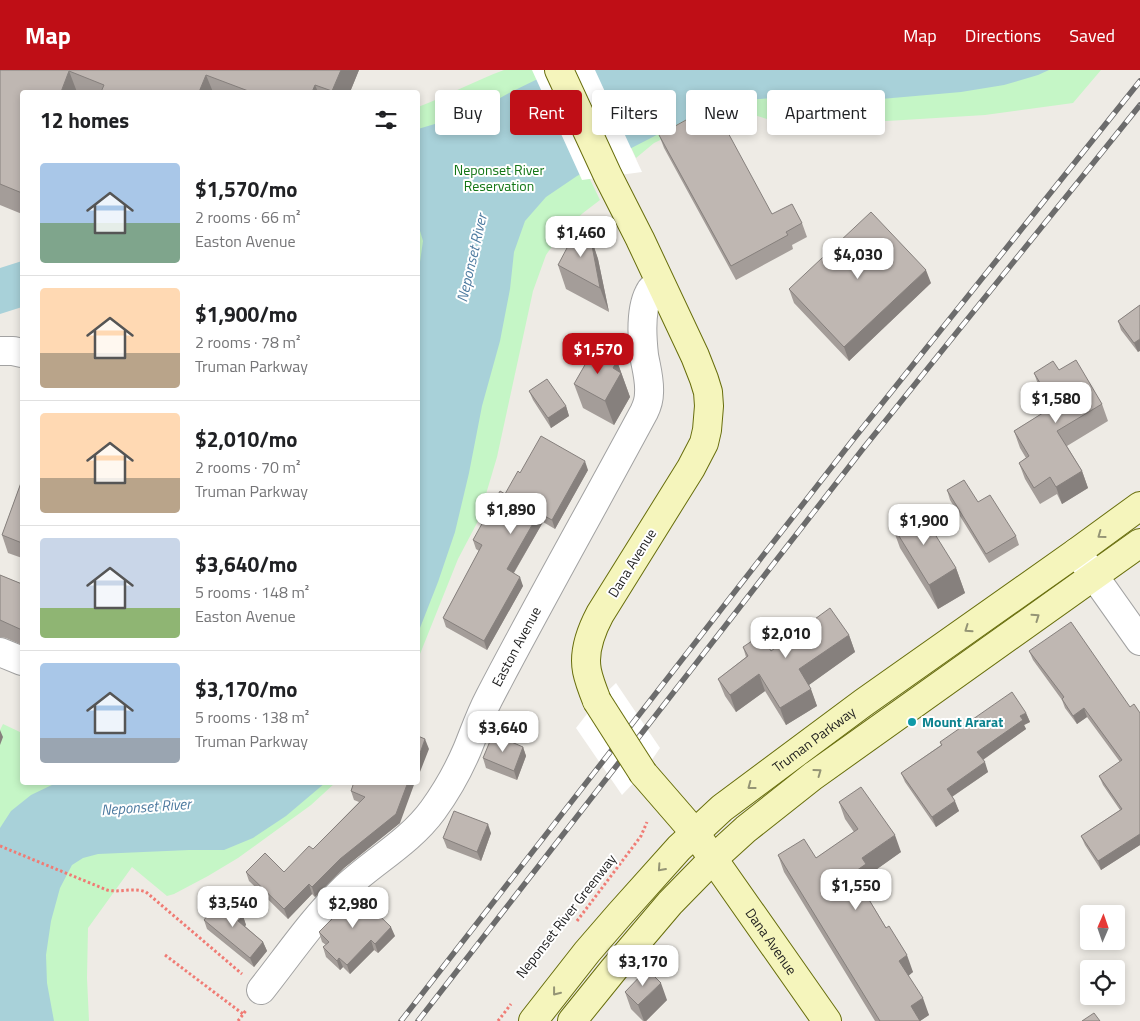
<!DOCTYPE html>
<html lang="en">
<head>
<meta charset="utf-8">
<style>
  body { margin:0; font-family:"Titillium Web",sans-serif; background:#f2f2f2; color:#202124; height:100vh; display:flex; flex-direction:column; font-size:19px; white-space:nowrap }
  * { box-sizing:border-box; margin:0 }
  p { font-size:16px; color:#757577 }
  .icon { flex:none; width:28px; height:28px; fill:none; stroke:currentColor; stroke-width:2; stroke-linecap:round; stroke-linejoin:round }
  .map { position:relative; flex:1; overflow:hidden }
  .panel { position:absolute; left:20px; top:20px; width:400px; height:695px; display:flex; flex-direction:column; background:#fff; border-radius:5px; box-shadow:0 2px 8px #0003 }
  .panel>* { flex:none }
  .banner { position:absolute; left:435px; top:20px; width:475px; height:45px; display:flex; gap:10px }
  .needle { width:32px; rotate:2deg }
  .tools { position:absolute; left:1080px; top:835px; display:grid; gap:10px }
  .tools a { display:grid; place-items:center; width:45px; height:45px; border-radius:5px; background:#fff; box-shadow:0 2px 8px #0003; font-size:25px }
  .price { position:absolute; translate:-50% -42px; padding:0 11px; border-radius:10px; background:#fff; color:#222; font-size:16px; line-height:32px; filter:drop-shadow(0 1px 2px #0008) }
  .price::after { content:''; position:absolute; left:50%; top:30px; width:15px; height:11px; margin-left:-8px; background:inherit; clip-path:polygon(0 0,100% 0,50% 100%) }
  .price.current { background:#bf0e16; color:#fff }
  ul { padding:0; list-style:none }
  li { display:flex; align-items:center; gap:15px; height:125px; padding:0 20px }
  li+li { border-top:1px solid #e0e0e0 }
  li span { display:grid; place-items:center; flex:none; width:140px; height:100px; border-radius:5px; color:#555 }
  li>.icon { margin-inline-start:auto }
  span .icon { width:60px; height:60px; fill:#fffc; stroke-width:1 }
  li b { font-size:21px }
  h2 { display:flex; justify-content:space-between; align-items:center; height:60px; padding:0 20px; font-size:21px }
  .chip { padding:0 18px; border-radius:5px; background:#fff; box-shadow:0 2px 8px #0003; font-size:18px; line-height:45px }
  .chip.current { background:#bf0e16; color:#fff }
  header { display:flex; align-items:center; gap:30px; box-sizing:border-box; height:70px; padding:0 25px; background:#bf0e16; color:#fff }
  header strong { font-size:24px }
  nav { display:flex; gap:28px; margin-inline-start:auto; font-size:18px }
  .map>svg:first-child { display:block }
  .park { fill:#c5f6c6 }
  .water { fill:#a8d1d9 }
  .pier { fill:#fff }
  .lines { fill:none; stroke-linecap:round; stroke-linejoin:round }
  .street-casing { stroke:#a2a2a2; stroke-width:30 }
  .secondary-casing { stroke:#686e0c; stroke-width:30 }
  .path { stroke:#f07b74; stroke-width:3; stroke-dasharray:2.5 2.5; stroke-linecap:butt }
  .street { stroke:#fff; stroke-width:28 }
  .secondary { stroke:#f5f5bc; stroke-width:28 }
  .rail-casing { stroke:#6c6c6c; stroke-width:5.5 }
  .rail { stroke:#fff; stroke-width:4; stroke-dasharray:11; stroke-linecap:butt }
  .secondary-bridge-casing { stroke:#686e0c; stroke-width:30; stroke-linecap:butt }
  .secondary-bridge { stroke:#f5f5bc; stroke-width:28 }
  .wall { fill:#a49d99 }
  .shaded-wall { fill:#86807d }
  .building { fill:#bfb7b2; stroke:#86807d }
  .oneway { stroke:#949475 }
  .culture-dot { fill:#0f9aa8; stroke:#fff; stroke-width:2 }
  .labels { text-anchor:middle; stroke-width:4; stroke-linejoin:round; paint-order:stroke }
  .park-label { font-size:14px; fill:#137616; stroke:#fff }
  .street-label { font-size:14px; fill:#1e1e1e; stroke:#fff }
  .culture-label { font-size:14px; font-weight:bold; fill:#0d838f; stroke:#fff; text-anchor:start }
  .water-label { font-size:15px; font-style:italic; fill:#4e7ba0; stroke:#fff }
</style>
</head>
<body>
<header>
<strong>Map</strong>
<nav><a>Map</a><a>Directions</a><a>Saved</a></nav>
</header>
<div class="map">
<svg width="1140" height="951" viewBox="0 0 1140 951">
  <rect width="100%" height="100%" fill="#eeebe5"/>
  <path class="park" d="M504 0H537L600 130 583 143 562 162 546 185 533 221 497 387 478 451 458 489 418 589V37C447 26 474 11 504 0Z
    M595 0H1101L1073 33 985 45 887 51 767 49 754 45 733 42 707 48 654 73 636 88Z
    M3 654 22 663V712L335 713 311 735 238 788 208 806 174 824 167 826 132 797 88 858 87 908 89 951H0V660Z"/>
  <path class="water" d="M556 0H1049L1038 5 1004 15 961 22 881 29 828 30 774 28 743 30 713 36 577 106 546 127 525 151 514 182 510 219 500 271 482 336 469 403 455 462 438 512 418 563V206L423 171 418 154V59L475 42 509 23Z
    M22 191V237L0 244V198Z
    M56 713V712L325 713 286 746 253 768 224 780H189L98 784 83 788 72 795 60 818 51 851 46 885 47 913 54 951H0V758L11 741 31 725Z"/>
  <path class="pier" d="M532 0H595L642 102 582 110Z
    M616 613 660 678 643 703 622 725 576 658 597 631Z"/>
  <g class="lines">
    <defs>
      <g id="street">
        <path d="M0 281H13L22 283"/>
        <path d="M1077 482 1140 571"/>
        <path d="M0 582 22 591"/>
        <path id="s1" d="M261 920C288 886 312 850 343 820 372 792 409 773 433 740 446 722 458 701 467 680 474 663 480 645 489 628 539 532 593 437 644 342 647 336 649 330 649 323 650 310 646 297 644 285 642 267 640 240 649 223 651 218 655 216 660 213"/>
      </g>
      <g id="secondary">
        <path d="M559 0 608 106 640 169 695 286 704 309 708 322 709 336 707 360 704 373 691 398 600 544C591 561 583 581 587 601 589 611 593 621 597 631"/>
        <path id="s2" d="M643 703 695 763 827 951"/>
        <path id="s3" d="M533 951 587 882 619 845 679 778 722 738 863 633 1077 482 1140 436"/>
        <path d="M572 951 614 899 670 833 713 789 746 759 813 706 1140 473"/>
      </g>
    </defs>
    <use href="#street" class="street-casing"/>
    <use href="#secondary" class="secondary-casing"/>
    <path class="path" d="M0 776 107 820C120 823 133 817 146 822L242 904
      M577 851 629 782 641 766 647 752
      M165 885 243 944
      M238 951 247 939
      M498 951 511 934"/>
    <use href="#street" class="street"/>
    <use href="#secondary" class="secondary"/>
    <defs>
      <path id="rail" d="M401 951 852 371 1140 11
        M418 951 862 380 1140 35"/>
    </defs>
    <use href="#rail" class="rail-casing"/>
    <use href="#rail" class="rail"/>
    <defs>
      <path id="secondary-bridge" d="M597 631 643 703"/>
    </defs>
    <use href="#secondary-bridge" class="secondary-bridge-casing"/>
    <use href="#secondary-bridge" class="secondary-bridge"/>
  </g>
  <path class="wall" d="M0 0H359L350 22H22V144L0 135Z
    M659 65 772 144 802 153 807 167 792 175 793 179 736 210 664 78Z
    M590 165 598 189 609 242 566 219 558 195Z
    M931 213 849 291 794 233 789 219Z
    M1140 235 1138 282 1121 260 1118 251Z
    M617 291 630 327 614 355 583 338 574 314Z
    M1059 300 1102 334 1108 351 1067 376 1082 401 1088 418 1062 434 1057 424 1040 434 1025 409 1019 393 1026 388 1020 378 1014 361 1051 338 1040 320 1034 303Z
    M529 321 566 336 569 346 551 358 533 330Z
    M588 400 555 459 543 452 514 503 523 516 487 580 446 557 443 548 479 481 476 479 473 470 520 403Z
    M22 410V488L8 483 2 465Z
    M947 420 978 432 1016 466 1019 475 989 493 950 430Z
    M891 453 956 498 965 523 938 539 900 478Z
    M0 505 22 514V575L6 568 0 567Z
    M849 565 855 582 809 615 817 636 786 655 765 621 736 642 725 626 718 609 746 587 743 577 771 581Z
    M1029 581 1140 643V775L1101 800 1085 775 1081 766 1120 740 1103 715 1099 706 1120 692 1087 647 1077 654 1065 638 1062 630 1033 590Z
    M1026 643 1030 652 1024 655 1026 659 983 690 988 702 952 727 959 741 936 757 905 712 901 703 941 675 940 672Z
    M523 677 526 686 517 710 486 698 483 688Z
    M354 712 400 753 344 798 315 827 312 824 288 849 249 811 246 802H284L313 779 359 732 354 730 351 721Z
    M839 732 901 782 870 804 872 811 862 818 913 902 908 905 929 945 920 951H875L784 802 778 785 816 788 854 762 845 749Z
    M491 763 481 791 447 778 443 768Z
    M334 839 395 866 378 883 374 880 350 904 343 897 340 900 326 887 323 877 326 875 322 872 319 862 336 844Z
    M243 846 246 855 245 856 263 872 267 881 254 897 207 859 204 850Z
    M625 922 667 930 646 951H643L631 939Z"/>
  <path class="shaded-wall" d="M341 0H359L350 22H333L332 21Z
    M69 1 77 22H61Z
    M206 5 213 22H199Z
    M315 15 318 22H312Z
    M590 165 598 189 609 242 600 218Z
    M926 200 931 213 849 291 844 277Z
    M1140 269V281L1138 282 1134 273Z
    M617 291 630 327 614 355 605 331 613 298Z
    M566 336 569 346 551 358 548 348Z
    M585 391 588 400 555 459 552 450Z
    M1082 401 1088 418 1062 434 1056 417Z
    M539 443 543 452 510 509 507 499Z
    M956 498 965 523 938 539 929 515Z
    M520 507 523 516 487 580 484 571Z
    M849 565 855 582 806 617 799 599Z
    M759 604 765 621 736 642 730 625Z
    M811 619 817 636 786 655 780 638Z
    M1084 638 1087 647 1077 654 1073 646Z
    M1026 643 1030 652 1024 655 1026 659 981 691 977 682 1020 646Z
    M0 660 3 667 0 675Z
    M425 669 429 679 418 707V689Z
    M523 677 526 686 517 710 514 701Z
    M985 692 988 702 950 728 947 719Z
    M408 712H415L400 753 344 798 315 827 312 817Z
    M955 731 959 741 936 757 932 747Z
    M488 754 491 763 481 791 477 782Z
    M1140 764V775L1101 800 1098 791Z
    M895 765 901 782 870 804 872 811 859 820 853 803 862 788Z
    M309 814 312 824 288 849 284 839Z
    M243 846 246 855 241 860 238 851Z
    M391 857 395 866 378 883 375 874Z
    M371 870 374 880 350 904 347 895Z
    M263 872 267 881 254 897 250 888Z
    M907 885 913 902 906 908 899 891Z
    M339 888 343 897 340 900 337 891Z
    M661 913 667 930 646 951H644L638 935Z
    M923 928 929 945 920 951 911 936Z"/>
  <path class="building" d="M0 0H341L332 21 315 15 312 22H251L206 5 199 22H101L104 15 69 1 61 22H22V123L0 114Z
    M713 35 772 144 792 134 802 153 786 162 788 165 731 196 659 65Z
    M871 142 926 200 844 277 789 219Z
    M577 159 590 165 600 218 558 195Z
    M1140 235V269L1134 273 1118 251Z
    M594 279 617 291 613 298 621 303 605 331 574 314Z
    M1076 290 1102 334 1057 361 1082 401 1056 417 1050 407 1034 418 1019 393 1029 386 1014 361 1054 336 1034 303 1053 291 1059 300Z
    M547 309 566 336 548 348 529 321Z
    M541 366 585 391 552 450 539 443 507 499 520 507 484 571 443 548 482 475 473 470 500 421 505 424 518 401 520 403Z
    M22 410V473L2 465Z
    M964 410 978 432 990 425 1016 466 986 484 947 420Z
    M918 437 956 498 929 515 891 453Z
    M0 505 22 514V560L0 550Z
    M830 538 849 565 799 599 811 619 780 638 759 604 730 625 718 609 748 586 743 577 761 565 771 581Z
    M1071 552 1130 637 1134 634 1140 643V764L1098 791 1081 766 1122 739 1099 706 1122 690 1084 638 1073 646 1062 629 1064 627 1029 581Z
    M1012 622 1026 643 1020 646 1023 650 977 682 985 692 947 719 955 731 932 747 901 703 942 675 940 672Z
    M493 664 523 677 514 701 483 688Z
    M418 666 425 669 418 689Z
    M354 712H408L396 744 340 789 312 817 309 814 284 839 246 802 265 783 284 802 309 776 313 779 365 727 351 721Z
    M861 717 895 765 862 788 866 794 853 803 886 858 889 856 907 885 899 891 923 928 911 936 920 951H880L778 785 804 769 816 788 858 759 839 732Z
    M454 741 488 754 477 782 443 768Z
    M353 820 391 857 375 874 371 870 347 895 339 888 337 891 323 877 329 872 319 862 338 843 334 839Z
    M221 828 243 846 238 851 263 872 250 888 204 850Z
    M647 899 661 913 638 935 625 922Z
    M1094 943 1100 951H1082Z"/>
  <defs><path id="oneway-chevron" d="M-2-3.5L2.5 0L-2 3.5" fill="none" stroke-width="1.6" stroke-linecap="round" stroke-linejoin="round" transform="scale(1.25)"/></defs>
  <g class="oneway">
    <use href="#oneway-chevron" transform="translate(1101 465) rotate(144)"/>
    <use href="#oneway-chevron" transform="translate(1036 547) rotate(-35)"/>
    <use href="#oneway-chevron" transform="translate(968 559) rotate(145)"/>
    <use href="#oneway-chevron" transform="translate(818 702) rotate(-36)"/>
    <use href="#oneway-chevron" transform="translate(751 716) rotate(143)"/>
    <use href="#oneway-chevron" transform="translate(661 798) rotate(132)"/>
    <use href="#oneway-chevron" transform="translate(556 922) rotate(128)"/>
  </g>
  <circle class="culture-dot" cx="912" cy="652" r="5"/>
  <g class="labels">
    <g class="park-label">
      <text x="499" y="105">Neponset River<tspan x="499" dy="16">Reservation</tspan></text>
    </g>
    <g class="street-label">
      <text transform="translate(632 493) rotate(-58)" y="5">Dana Avenue</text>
      <text dy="5" stroke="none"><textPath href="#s1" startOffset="434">Easton Avenue</textPath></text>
      <text dy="5" stroke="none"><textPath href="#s3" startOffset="400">Truman Parkway</textPath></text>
      <text transform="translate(566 846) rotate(-52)" y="5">Neponset River Greenway</text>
      <text dy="5" stroke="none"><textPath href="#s2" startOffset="212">Dana Avenue</textPath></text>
    </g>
    <g class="culture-label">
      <text x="922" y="657">Mount Ararat</text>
    </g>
    <g class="water-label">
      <text transform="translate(472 188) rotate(-77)" y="5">Neponset River</text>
      <text transform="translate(146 737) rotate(-4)" y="5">Neponset River</text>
    </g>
  </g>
</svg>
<div class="tools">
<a><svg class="needle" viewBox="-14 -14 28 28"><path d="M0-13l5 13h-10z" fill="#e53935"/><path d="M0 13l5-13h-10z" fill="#757577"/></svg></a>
<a><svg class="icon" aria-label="locate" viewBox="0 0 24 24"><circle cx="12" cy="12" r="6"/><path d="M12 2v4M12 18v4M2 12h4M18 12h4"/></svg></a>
</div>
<b class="price" style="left:581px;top:188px">$1,460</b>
<b class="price" style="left:858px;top:210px">$4,030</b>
<b class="price current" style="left:598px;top:305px">$1,570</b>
<b class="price" style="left:1056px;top:354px">$1,580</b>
<b class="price" style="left:511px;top:465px">$1,890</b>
<b class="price" style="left:924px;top:476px">$1,900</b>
<b class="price" style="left:786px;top:589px">$2,010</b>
<b class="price" style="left:503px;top:683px">$3,640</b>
<b class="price" style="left:856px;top:841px">$1,550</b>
<b class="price" style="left:233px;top:858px">$3,540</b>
<b class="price" style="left:353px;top:859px">$2,980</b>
<b class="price" style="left:643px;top:917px">$3,170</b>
<div class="banner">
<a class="chip">Buy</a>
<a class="chip current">Rent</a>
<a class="chip">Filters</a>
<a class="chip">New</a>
<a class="chip">Apartment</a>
</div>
<section class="panel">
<h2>12 homes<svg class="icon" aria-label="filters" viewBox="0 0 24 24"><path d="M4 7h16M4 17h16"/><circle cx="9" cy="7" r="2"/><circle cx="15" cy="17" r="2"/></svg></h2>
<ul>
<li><span style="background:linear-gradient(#a9c7e8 60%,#7fa58c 0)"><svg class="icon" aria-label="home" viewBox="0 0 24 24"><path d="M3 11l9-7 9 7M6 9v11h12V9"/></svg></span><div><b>$1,570/mo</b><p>2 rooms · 66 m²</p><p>Easton Avenue</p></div></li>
<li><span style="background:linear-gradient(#ffd9b3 65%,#b9a48a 0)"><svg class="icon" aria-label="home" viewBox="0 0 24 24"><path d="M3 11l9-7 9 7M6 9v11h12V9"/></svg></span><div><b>$1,900/mo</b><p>2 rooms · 78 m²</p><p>Truman Parkway</p></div></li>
<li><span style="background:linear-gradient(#ffd9b3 65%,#b9a48a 0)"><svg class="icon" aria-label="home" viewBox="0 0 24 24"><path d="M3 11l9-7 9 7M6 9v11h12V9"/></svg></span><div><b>$2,010/mo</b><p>2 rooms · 70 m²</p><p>Truman Parkway</p></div></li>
<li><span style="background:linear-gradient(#c9d6e8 70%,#8fb573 0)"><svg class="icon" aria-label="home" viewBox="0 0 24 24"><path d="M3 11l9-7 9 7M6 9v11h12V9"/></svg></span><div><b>$3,640/mo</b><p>5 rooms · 148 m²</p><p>Easton Avenue</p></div></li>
<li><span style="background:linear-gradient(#a9c7e8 75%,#9aa5b1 0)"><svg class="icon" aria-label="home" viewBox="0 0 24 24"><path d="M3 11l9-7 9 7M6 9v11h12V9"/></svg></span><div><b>$3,170/mo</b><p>5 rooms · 138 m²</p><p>Truman Parkway</p></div></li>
</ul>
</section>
</div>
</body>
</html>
